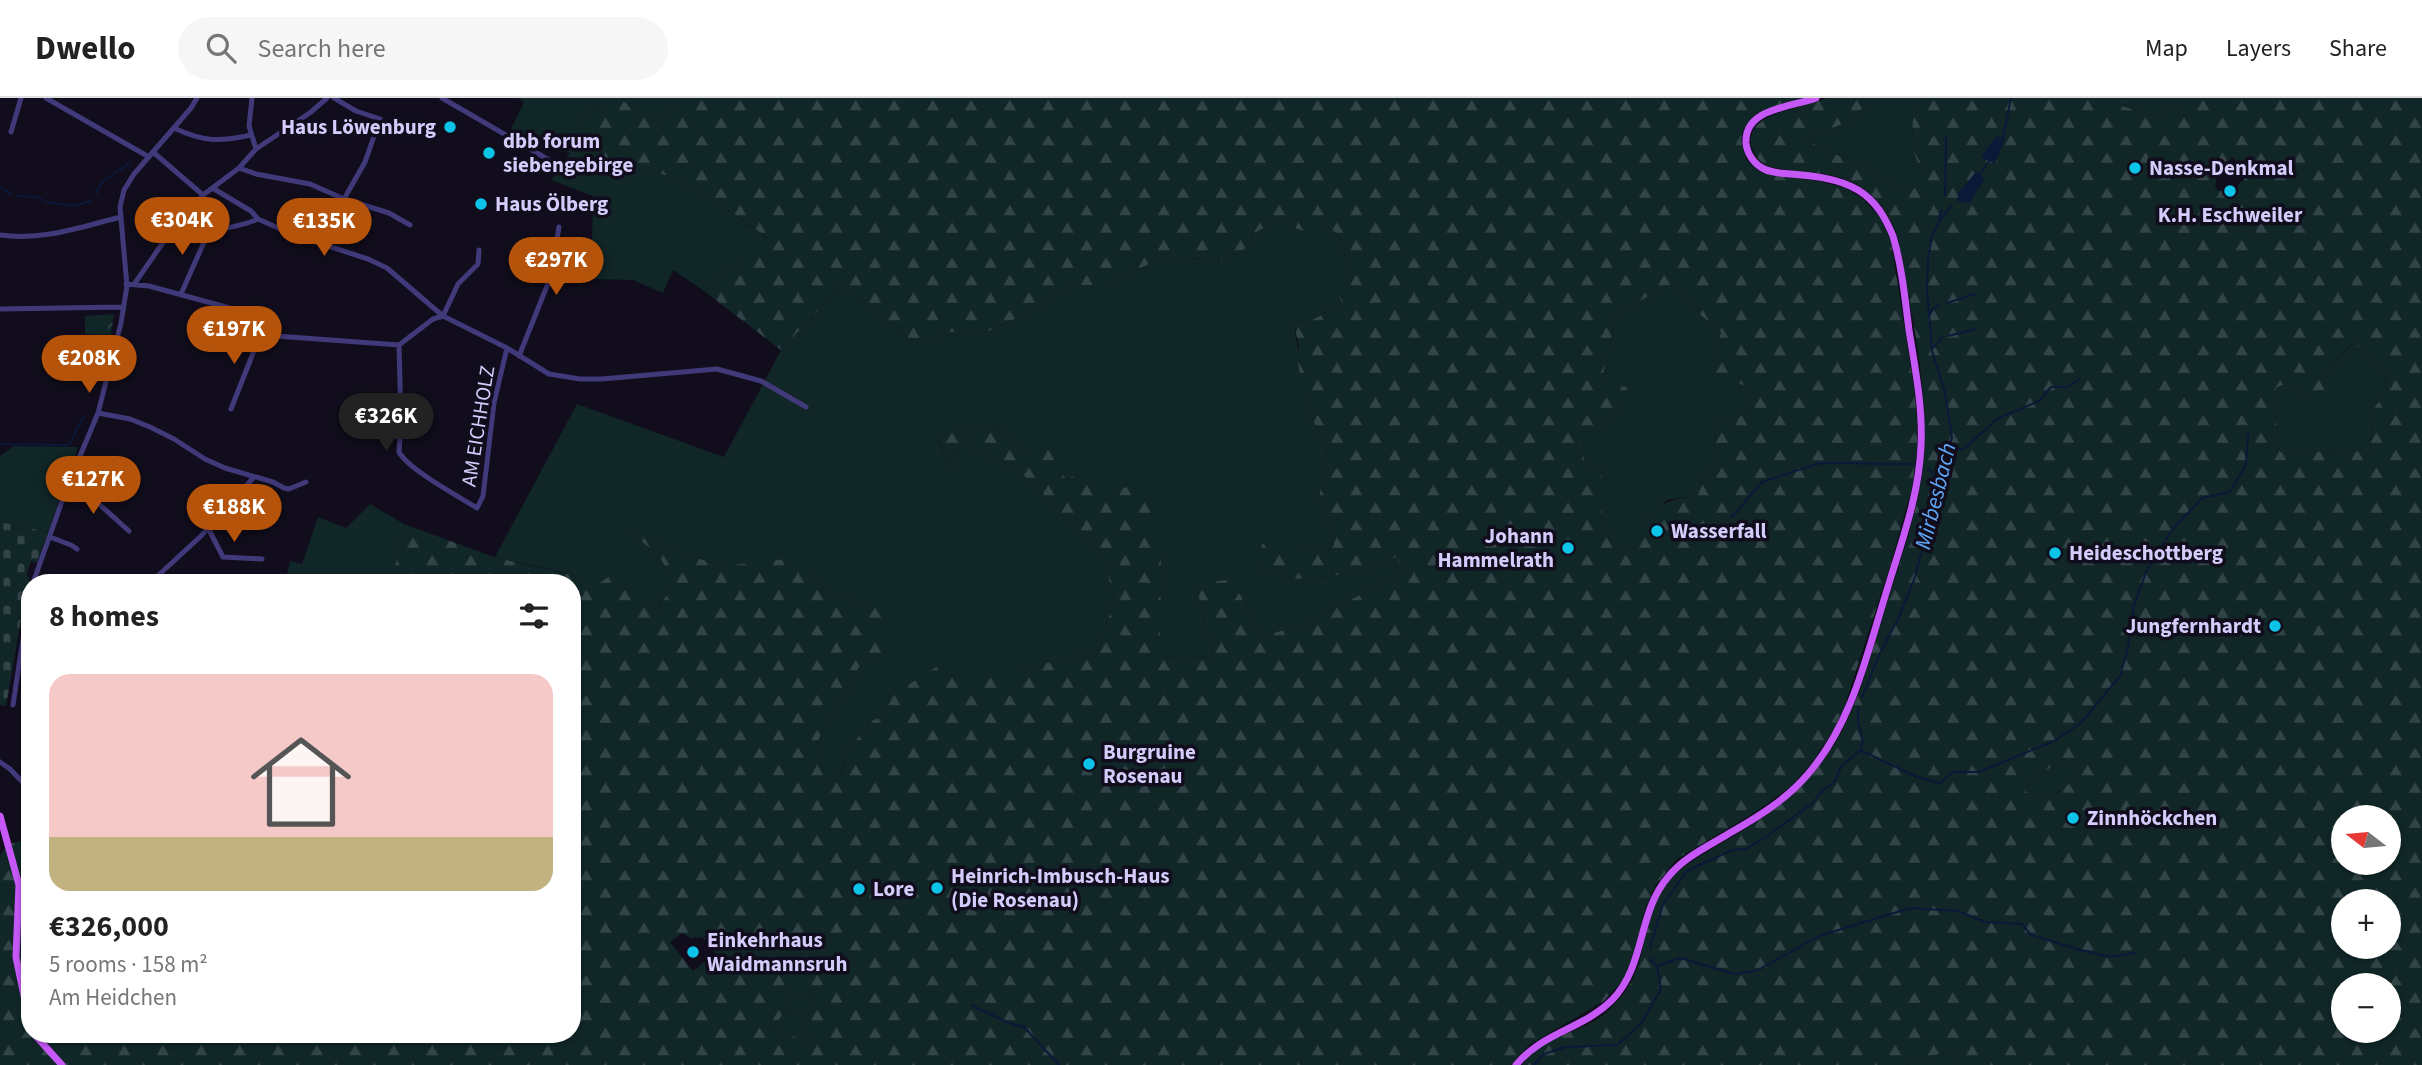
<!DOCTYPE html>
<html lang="en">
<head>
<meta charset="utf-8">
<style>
  body { margin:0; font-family:"Source Sans 3",sans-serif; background:#f6f6f6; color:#222; height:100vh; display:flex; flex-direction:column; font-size:26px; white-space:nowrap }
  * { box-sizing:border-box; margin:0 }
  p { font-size:23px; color:#767676 }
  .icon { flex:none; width:38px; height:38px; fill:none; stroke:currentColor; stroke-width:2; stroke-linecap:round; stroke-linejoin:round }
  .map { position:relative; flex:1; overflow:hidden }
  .details { position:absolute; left:21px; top:476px; width:560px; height:469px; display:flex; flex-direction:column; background:#fff; border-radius:28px; box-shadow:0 2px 5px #0004 }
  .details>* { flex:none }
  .needle { width:46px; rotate:286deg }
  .buttons { position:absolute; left:2331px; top:707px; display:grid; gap:14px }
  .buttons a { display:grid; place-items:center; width:70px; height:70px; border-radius:50%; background:#fff; box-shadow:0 2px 5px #0004; font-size:35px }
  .price { position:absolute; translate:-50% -60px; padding:0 16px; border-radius:24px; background:#b45309; color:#fff; font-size:23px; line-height:46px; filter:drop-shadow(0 2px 4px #0008) }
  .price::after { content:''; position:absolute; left:50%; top:42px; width:21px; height:16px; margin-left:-10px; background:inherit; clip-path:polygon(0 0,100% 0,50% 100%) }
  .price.current { background:#222; color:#fff }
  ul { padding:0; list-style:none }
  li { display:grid; align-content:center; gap:14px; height:371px; padding:0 28px }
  li span { display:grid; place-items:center; height:217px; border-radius:21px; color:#555 }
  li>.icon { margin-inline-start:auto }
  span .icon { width:126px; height:126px; fill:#fffc; stroke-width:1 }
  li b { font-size:30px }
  h2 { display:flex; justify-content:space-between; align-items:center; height:84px; padding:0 28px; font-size:30px }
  header { display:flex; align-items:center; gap:42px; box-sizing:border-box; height:98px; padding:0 35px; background:#fff; border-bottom:2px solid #e0e0e0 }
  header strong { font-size:33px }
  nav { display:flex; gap:38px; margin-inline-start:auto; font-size:24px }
  .search { width:490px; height:63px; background:#f6f6f6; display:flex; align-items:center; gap:18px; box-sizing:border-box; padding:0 24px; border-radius:38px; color:#767676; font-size:26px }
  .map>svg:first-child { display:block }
  .grass { fill:#102627 }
  .forest { fill:url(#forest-firs); fill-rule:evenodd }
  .cemetery { fill:url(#cemetery-stones) }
  .park { fill:url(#park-crowns) }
  .water { fill:#0b1838 }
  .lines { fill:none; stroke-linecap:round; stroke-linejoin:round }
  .stream { stroke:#0b1838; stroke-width:2 }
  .minor { stroke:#413a7a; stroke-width:5 }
  .major { stroke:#c658f7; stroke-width:7 }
  .poi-dot { fill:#0cc3e8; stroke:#110d1d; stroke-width:2.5 }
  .labels { text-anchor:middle; stroke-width:7; stroke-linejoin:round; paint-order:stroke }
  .poi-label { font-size:21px; font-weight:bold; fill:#d5ccfc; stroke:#110d1d; text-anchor:start }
  .street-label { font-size:21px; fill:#d5ccfc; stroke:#110d1d }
  .water-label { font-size:23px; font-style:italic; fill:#5fa6f7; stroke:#110d1d }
</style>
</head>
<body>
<header>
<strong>Dwello</strong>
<div class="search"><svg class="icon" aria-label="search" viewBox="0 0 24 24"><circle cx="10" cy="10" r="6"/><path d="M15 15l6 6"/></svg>Search here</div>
<nav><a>Map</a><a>Layers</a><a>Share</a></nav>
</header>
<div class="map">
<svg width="2422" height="967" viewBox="0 0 2422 967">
  <defs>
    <pattern id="forest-firs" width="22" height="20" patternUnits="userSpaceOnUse" patternTransform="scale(1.75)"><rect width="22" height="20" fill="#102627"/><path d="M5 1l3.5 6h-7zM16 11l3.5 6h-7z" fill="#324447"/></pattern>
    <pattern id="cemetery-stones" width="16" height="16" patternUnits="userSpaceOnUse" patternTransform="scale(1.75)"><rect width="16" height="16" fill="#102627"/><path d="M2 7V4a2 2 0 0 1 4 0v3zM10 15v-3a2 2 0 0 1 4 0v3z" fill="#324447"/></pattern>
    <pattern id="park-crowns" width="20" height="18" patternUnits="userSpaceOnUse" patternTransform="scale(1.75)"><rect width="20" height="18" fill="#102627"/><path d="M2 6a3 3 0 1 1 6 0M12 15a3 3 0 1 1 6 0" fill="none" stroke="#324447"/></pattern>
  </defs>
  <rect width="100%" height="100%" fill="#110d1d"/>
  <path class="grass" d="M518 0H609L581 22 589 60 669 78 721 107 768 141 704 193 673 172 663 195 633 182 591 181 593 98 551 82 570 55 535 49 509 35 524 4Z
    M619 0H682L657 26Z
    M1875 0H1927L1913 12 1912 49 1925 82 1909 95 1863 69 1807 43 1809 40 1847 24Z
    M2128 0H2181L2175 12 2151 17 2122 8Z
    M1275 124 1322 125 1339 137 1352 184 1342 206 1312 222 1294 225 1306 310 1328 350 1319 399 1334 447 1329 453 1297 451 1258 469 1297 481 1361 475 1396 459 1403 474 1305 526 1260 539 1241 498 1197 491 1213 560 1159 558 1161 456 1101 394H1089L1068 382 1032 358 992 326 973 335 956 333 936 341 954 372 952 354 962 347 1016 370 1102 454 1114 502 1099 551 973 586 906 590 889 598 887 619 873 622 842 658 846 667 827 694 816 647 830 618 848 592 859 569 887 553 871 507 827 497 808 467 725 468 693 459 628 433C644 446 674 464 670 488 669 496 660 506 657 513 607 481 551 472 495 459L577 306 724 359 781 252 842 187 915 245 949 234 983 236 1044 207 1058 195 1073 187H1104L1147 167 1173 160 1224 161 1254 146 1251 137Z
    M1670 187 1687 197 1698 215 1721 234 1714 258 1749 289 1752 313 1714 327 1715 362 1703 378 1698 397 1667 402 1647 421 1634 451 1613 450 1602 420V375L1584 362 1583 342 1624 307 1601 286 1617 215Z
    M2354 245 2383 270 2387 294 2375 309 2370 353 2280 354C2278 333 2272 311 2276 290L2281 287 2300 291 2309 301 2324 276Z
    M14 348 78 349 48 434 0 424V358Z
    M370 406 404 426 392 483 285 485 290 463 302 466 318 419 346 430Z
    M2063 663 2072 664 2076 671V681L2046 702 2025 693 2030 681Z
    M792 894 815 897 805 926 809 938 805 946 791 937 771 932 784 915 794 918 787 909Z
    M1953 953 1956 967H1908L1917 961Z"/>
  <path class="forest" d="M609 0H619L657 26 682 0H1804L1757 15 1744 30 1741 42 1746 61 1751 67 1762 75 1818 83 1845 90 1862 100 1879 118 1891 143 1914 290 1917 321V352L1912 390 1890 468 1844 610 1833 633 1811 666 1789 690 1757 713 1677 761 1656 787 1645 810 1634 859 1622 883 1604 903 1529 947 1511 967H0V757L8 746 30 741V936H57L60 942 73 936H572V485H385L392 483 404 426 494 459 601 484 625 468 639 477 633 498 657 513C661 506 669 495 670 488 672 462 643 445 625 431L693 459 725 468 794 460 808 466 827 497 871 507 884 513 887 553 859 569 848 592 830 618 816 647 827 693 846 668 842 658 873 622 887 618 889 598C912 586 930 571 953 560L973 585 1099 551 1114 502 1102 454 1016 370 962 347 952 354 955 374 936 340 956 333 973 335 992 326 1032 358 1051 347 1068 361 1062 376 1068 382 1082 371 1095 380 1090 394 1129 389 1149 400 1161 456 1160 558 1213 560 1197 491 1200 485 1229 482 1241 498 1260 539 1305 526 1403 474 1396 459 1361 475 1297 481 1258 469 1262 446 1297 451 1329 453 1334 447 1319 399 1328 350 1306 310 1296 254 1299 250 1294 225 1312 222 1342 206 1339 197 1352 184 1339 137 1322 125 1304 133 1295 130 1293 125 1275 124 1251 137 1255 146 1224 161 1173 160 1147 167 1104 187H1073L1058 195 1044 207 983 236 949 234 915 245 842 187 781 252 704 193 768 140 721 107 669 78 589 60 581 22ZM1670 187 1687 197 1698 215 1721 234 1714 258V277L1749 289 1752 313 1714 327 1715 362 1703 378 1698 397C1653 405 1651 410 1633 451L1613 450 1602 420V375L1584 362 1583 343 1624 307 1627 289 1601 286 1617 215ZM682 835 691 840 702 839 715 855 693 873 670 844ZM792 894 815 897 805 926 809 938 806 945 791 937 771 932 784 915 795 918 797 914 787 909Z
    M1826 0H1875L1847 24 1809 40 1807 43 1863 69 1909 95 1924 81 1912 49 1913 12 1927 0H2128L2122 8 2151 17 2175 12 2181 0H2422V967H1956L1953 953 1917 961 1908 967H1522C1542 939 1576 936 1602 918 1609 913 1615 905 1621 899 1650 866 1640 816 1669 783 1684 766 1701 758 1720 746 1751 728 1781 710 1805 684 1820 669 1832 651 1842 633 1861 597 1871 556 1883 518 1901 459 1926 396 1925 333 1924 268 1909 203 1898 139 1883 100 1861 81 1819 75 1800 73 1782 73 1765 67 1756 60 1749 51 1751 39 1756 12 1805 11 1826 0ZM2233 59 2238 69 2245 70 2244 82 2239 85 2237 91 2219 93 2215 89 2219 69ZM2353 245 2383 270 2387 293 2375 309 2370 353 2280 354C2278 333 2272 311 2276 290L2282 287 2300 291 2309 301 2324 307V276ZM2063 663 2072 664 2076 671V681L2046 702 2025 693 2030 681ZM2343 719H2389V765H2343ZM2343 803H2389V849H2343ZM2343 887H2389V933H2343Z"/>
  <path class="cemetery" d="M0 424 48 434 37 465 31 463 27 476 30 482 26 493 6 608 0 607Z"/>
  <path class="park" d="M114 216 111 237 85 236V218Z"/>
  <path class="water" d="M1997 38 2005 41 1995 66 1983 60 1982 57Z
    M1976 74 1981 75 1984 82 1969 105 1957 103 1959 94Z"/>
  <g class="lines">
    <path class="stream" d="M2003 40 2011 0
      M1980 76 1989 63
      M0 89 11 96
      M96 96 101 85 131 64
      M1945 97 1946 39
      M17 98 37 99 46 104 75 108 90 103
      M1939 122 1941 113
      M1947 205 1975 196
      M1929 218 1933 211 1940 206
      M1948 238 1976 231
      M1933 250 1942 240
      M0 346 68 347C77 339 75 326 85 319
      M1948 351H1964L1997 321 2039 303 2051 289H2068L2080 281
      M1928 371 1932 374 1935 380
      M1732 419 1762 384 1820 365 1915 366
      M1862 600 1879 557 1898 521 1914 482 1933 411 1935 380 1952 340 1945 295 1932 253 1927 191 1928 160 1932 138 1939 123 1951 109
      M1860 652 1917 679 1940 685 1953 674H1979L2054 643 2081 625 2120 578 2128 550 2134 507 2147 472 2172 432 2202 400 2230 394 2246 366 2248 336
      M1650 850 1663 806 1687 773 1732 752 1746 751 1766 739 1813 705 1820 695 1835 683 1841 669 1860 652 1863 644 1858 625V609
      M1657 868 1680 860 1735 876 1758 872 1819 838 1910 810 1958 813 1985 824 2022 826 2031 837 2077 851 2110 859 2135 855
      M971 907 1009 925 1024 929 1059 967
      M1534 967 1544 956 1565 949 1617 947 1641 926 1661 891 1657 868 1650 861"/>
    <path class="minor" d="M46 0 149 59
      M252 0 249 28 256 51
      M334 0 356 13 380 21 365 64 344 101
      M442 0 549 62
      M174 30C204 44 219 44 251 37
      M11 34 21 0
      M153 54 203 97
      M239 70 256 76 310 86 344 101 389 115 410 127
      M214 91 251 113 258 121 294 137 368 161 387 170 443 218 458 186 478 166 479 152
      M197 103 201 121 209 133C226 130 243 128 258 121
      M0 137C43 143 80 129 121 119
      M135 185 164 143 203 97 239 70 256 51 311 14 327 0
      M126 186 149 188 237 212 261 235 276 238 399 247 433 221 443 218 507 250 549 276 580 281H602L717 271 761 283 806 309
      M181 196 209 133
      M0 211 123 209
      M399 247 401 322 399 354C409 372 458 398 477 410L483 398 494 305 507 250
      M519 258 551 178 559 129
      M231 311 261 235
      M98 315 130 321 150 329 174 341 205 361 225 370 273 384 284 390 289 391 306 384
      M67 389 99 406 129 433
      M208 430 223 459 262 461
      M50 439 71 447 77 451
      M33 485 67 389 98 315 121 225 127 188 120 109 124 92 134 76 191 10 197 0
      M150 485 201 438 254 379
      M13 607 30 494
      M0 664 10 671 30 692"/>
    <path class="major" d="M0 718 19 787 16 859 30 927
      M34 936 62 967
      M1516 967C1543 934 1583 931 1612 902 1646 867 1637 815 1668 779 1684 759 1707 749 1728 736 1758 719 1786 702 1808 676 1853 624 1867 555 1887 492 1901 445 1919 398 1921 348 1923 309 1915 270 1909 232 1905 201 1902 169 1893 138 1885 119 1876 103 1858 92 1838 80 1813 78 1790 76 1781 75 1772 75 1764 71 1754 66 1747 56 1746 45 1744 10 1792 9 1816 0"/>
  </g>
  <g class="poi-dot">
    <circle cx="450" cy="29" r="7"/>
    <circle cx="489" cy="55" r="7"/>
    <circle cx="2135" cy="70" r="7"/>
    <circle cx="2230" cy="93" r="7"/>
    <circle cx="481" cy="106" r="7"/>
    <circle cx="1657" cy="433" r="7"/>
    <circle cx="1568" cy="450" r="7"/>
    <circle cx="2055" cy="455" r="7"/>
    <circle cx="2275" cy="528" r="7"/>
    <circle cx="1089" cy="666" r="7"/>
    <circle cx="2073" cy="720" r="7"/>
    <circle cx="937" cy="790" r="7"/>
    <circle cx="859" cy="791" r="7"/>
    <circle cx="693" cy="854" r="7"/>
  </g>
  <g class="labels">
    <g class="poi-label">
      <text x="436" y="36" text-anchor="end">Haus Löwenburg</text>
      <text x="503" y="50">dbb forum<tspan x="503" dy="24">siebengebirge</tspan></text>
      <text x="2149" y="77">Nasse-Denkmal</text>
      <text x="495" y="113">Haus Ölberg</text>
      <text x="2230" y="124" text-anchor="middle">K.H. Eschweiler</text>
      <text x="1671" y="440">Wasserfall</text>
      <text x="1554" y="445" text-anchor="end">Johann<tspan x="1554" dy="24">Hammelrath</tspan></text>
      <text x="2069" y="462">Heideschottberg</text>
      <text x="2261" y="535" text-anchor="end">Jungfernhardt</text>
      <text x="1103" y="661">Burgruine<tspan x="1103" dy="24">Rosenau</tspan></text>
      <text x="2087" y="727">Zinnhöckchen</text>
      <text x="951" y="785">Heinrich-Imbusch-Haus<tspan x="951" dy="24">(Die Rosenau)</tspan></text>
      <text x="873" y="798">Lore</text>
      <text x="707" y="849">Einkehrhaus<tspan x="707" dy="24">Waidmannsruh</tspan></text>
    </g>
    <g class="street-label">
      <text transform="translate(478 328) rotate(-81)" y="7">AM EICHHOLZ</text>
    </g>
    <g class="water-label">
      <text transform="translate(1935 398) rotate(-76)" y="8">Mirbesbach</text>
    </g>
  </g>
</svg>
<div class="buttons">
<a><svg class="needle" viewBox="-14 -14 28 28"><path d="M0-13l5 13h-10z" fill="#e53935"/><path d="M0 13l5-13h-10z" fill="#767676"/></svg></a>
<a>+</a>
<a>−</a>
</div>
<b class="price" style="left:182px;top:159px">€304K</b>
<b class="price" style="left:324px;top:160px">€135K</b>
<b class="price" style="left:556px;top:199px">€297K</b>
<b class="price" style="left:234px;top:268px">€197K</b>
<b class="price" style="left:89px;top:297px">€208K</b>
<b class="price current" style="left:386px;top:355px">€326K</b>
<b class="price" style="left:93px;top:418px">€127K</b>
<b class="price" style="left:234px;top:446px">€188K</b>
<section class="details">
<h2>8 homes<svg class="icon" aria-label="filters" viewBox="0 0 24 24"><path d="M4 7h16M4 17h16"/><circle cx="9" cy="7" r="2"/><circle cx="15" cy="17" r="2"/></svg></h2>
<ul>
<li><span style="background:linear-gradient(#f6c9c9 75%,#c2b280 0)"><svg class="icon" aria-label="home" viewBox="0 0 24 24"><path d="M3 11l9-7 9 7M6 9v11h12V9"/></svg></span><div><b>€326,000</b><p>5 rooms · 158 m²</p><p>Am Heidchen</p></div></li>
</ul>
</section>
</div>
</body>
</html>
